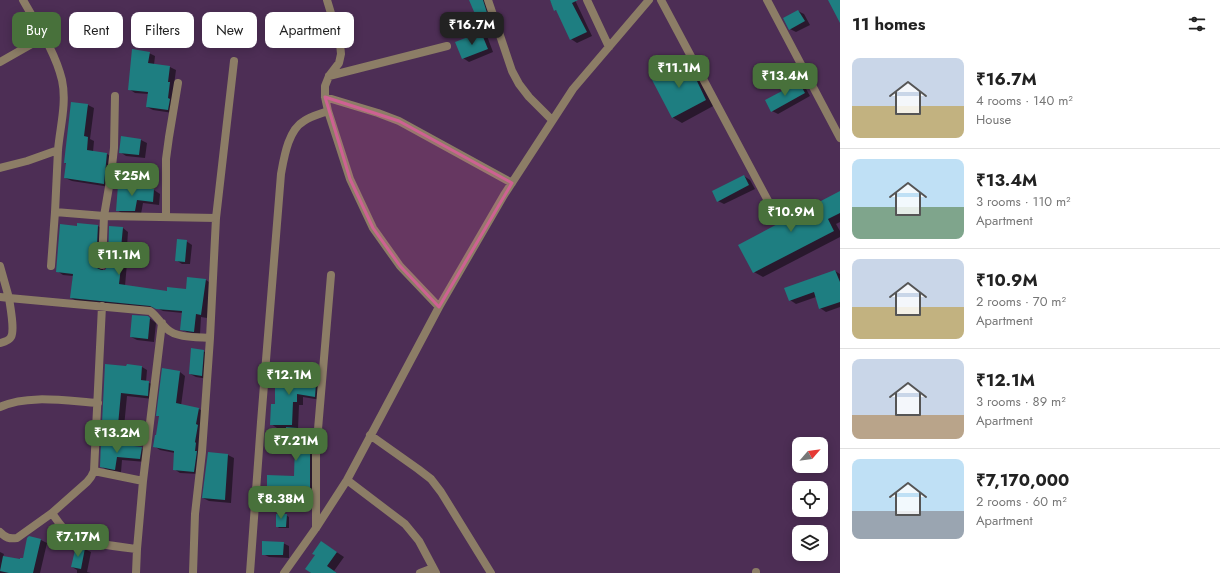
<!DOCTYPE html>
<html lang="en">
<head>
<meta charset="utf-8">
<style>
  body { margin:0; font-family:Jost,sans-serif; background:#f2f2f2; color:#222; height:100vh; display:flex; flex-direction:column; font-size:15px; white-space:nowrap }
  * { box-sizing:border-box; margin:0 }
  p { font-size:13px; color:#767676 }
  .icon { flex:none; width:22px; height:22px; fill:none; stroke:currentColor; stroke-width:2; stroke-linecap:round; stroke-linejoin:round }
  .map { position:relative; flex:1; overflow:hidden }
  .details { display:flex; flex-direction:column; background:#fff; width:380px }
  .details>* { flex:none }
  .top-card { position:absolute; left:12px; top:12px; width:380px; height:36px; display:flex; gap:8px }
  .needle { width:26px; rotate:62deg }
  .fabs { position:absolute; left:792px; top:437px; display:grid; gap:8px }
  .fabs a { display:grid; place-items:center; width:36px; height:36px; border-radius:8px; background:#fff; box-shadow:0 2px 10px #0003; font-size:20px }
  .price { position:absolute; translate:-50% -34px; padding:0 9px; border-radius:8px; background:#48713b; color:#fff; font-size:13px; line-height:26px; filter:drop-shadow(0 1px 2px #0008) }
  .price::after { content:''; position:absolute; left:50%; top:24px; width:12px; height:9px; margin-left:-6px; background:inherit; clip-path:polygon(0 0,100% 0,50% 100%) }
  .price.current { background:#222; color:#fff }
  ul { padding:0; list-style:none }
  li { display:flex; align-items:center; gap:12px; height:100px; padding:0 12px }
  li+li { border-top:1px solid #e0e0e0 }
  li span { display:grid; place-items:center; flex:none; width:112px; height:80px; border-radius:8px; color:#555 }
  li>.icon { margin-inline-start:auto }
  span .icon { width:48px; height:48px; fill:#fffc; stroke-width:1 }
  li b { font-size:17px }
  h2 { display:flex; justify-content:space-between; align-items:center; height:48px; padding:0 12px; font-size:17px }
  .tag { padding:0 14px; border-radius:8px; background:#fff; box-shadow:0 2px 10px #0003; font-size:14px; line-height:36px }
  .tag.current { background:#48713b; color:#fff }
  main { display:flex; flex:1; min-height:0 }
  .map>svg:first-child { display:block }
  .shadow { fill:#0007 }
  .building { fill:#1e7e81 }
  .lines { fill:none; stroke-linecap:round; stroke-linejoin:round }
  .street { stroke:#8c7d66; stroke-width:8 }
  .marked { fill:#ce6193; fill-opacity:0.2; stroke:#ce6193; stroke-width:3; stroke-linejoin:round }
</style>
</head>
<body>
<main>
<div class="map">
<svg width="840" height="573" viewBox="0 0 840 573">
  <rect width="100%" height="100%" fill="#4d2e55"/>
  <path class="shadow" d="M476 0H487L498 35 491 38 487 36 493 52 469 62 463 58 481 33 485 35 471 2Z
    M550 0H575L592 36 577 43 571 39 558 11 555 10Z
    M798 11 804 14 810 25 796 32 790 29Z
    M149 53 155 56 154 65 170 67 176 70 174 85 173 113 153 110 147 107 149 94 135 93 129 89Z
    M687 61 696 66 715 105 682 123 672 117Z
    M799 83 805 87 810 96 778 114 772 111Z
    M88 105 94 108 90 139 94 141 93 152 107 154 113 157 110 187 72 181 65 178 67 164 65 163Z
    M141 140 147 143 145 158 126 156 120 152Z
    M744 176 750 180 755 189 724 204 718 201Z
    M119 186 154 190 160 194 159 205 143 203 141 214H123L117 210Z
    M840 192V222L836 224 840 231V237L763 277 754 272 784 221 817 201 821 203Z
    M98 226 104 230 103 271H106L108 266 123 228 128 232 126 262 127 263 125 286 168 292 187 290 188 278 206 280 212 284 207 318 201 317 200 334 187 332 181 329 183 313 163 311 157 308 77 301 71 298 73 276 63 275 57 271 78 227Z
    M186 241 192 245 190 264H182L176 260Z
    M835 271 840 274V307L826 312 820 308 816 297 796 304 790 300Z
    M148 317 156 323 154 342 137 340 131 337Z
    M203 351 209 354 208 379 196 377 190 374Z
    M127 367H142L147 370 146 382 155 385 153 399 127 396 124 427 109 426 103 422Z
    M296 371 303 374 302 382 316 384 322 387 321 400 303 397V405H299L298 429 304 432V434H312L318 437 316 494H305L299 490 274 489 268 485 295 477 296 447H293L287 443V428H277L271 424 280 384Z
    M180 372 185 376 181 406 199 409 204 412 200 474 180 473 174 469 175 453 160 450 154 446 157 436 160 417 157 415Z
    M116 443 121 446 141 448 147 451 146 462 122 460 121 472 107 470 101 466Z
    M228 455 234 458 231 503 209 501 203 498Z
    M286 515 289 517V528H279L277 526Z
    M29 537 41 540 47 543 40 573H0V552L4 554 3 557 20 560 23 559Z
    M283 543 289 546V558L269 557 263 554Z
    M329 547 344 557 334 571 337 573H310Z
    M85 549 91 552 87 572 91 573H77V570L72 567Z"/>
  <path class="building" d="M469 0H483L493 32 484 35Z
    M550 0H578L572 3 587 32 570 40 556 10 554 11Z
    M828 0H840V23Z
    M798 10 805 21 789 30 783 18Z
    M481 32 488 49 462 59 455 42Z
    M132 49 150 52 148 63 170 66 168 82H170L168 98 170 99 168 110 146 107 148 92 128 90Z
    M687 60 706 100 672 118 651 78Z
    M799 82 805 93 771 112 765 100Z
    M71 102 88 104 84 136 88 137 87 150 107 153 104 184 64 178 66 163H64Z
    M121 136 141 139 139 155 119 153Z
    M744 175 749 185 717 202 712 191Z
    M118 185 154 189 153 202 137 200 135 211H116Z
    M840 191V213L828 219 834 231 753 273 738 245 783 221 782 219 818 200 819 202Z
    M77 223 98 225 96 265 97 268 101 270H105L108 265 109 226 123 227 120 259H122L119 284 167 291V287L186 289 187 277 206 279 201 315 196 314 194 332 180 330 182 311 156 309 150 306 70 298 73 274 56 272 60 224 77 226Z
    M177 239 187 240 185 262 175 261Z
    M835 270 840 282V302L819 309 814 292 789 301 784 288Z
    M132 315 148 316 150 318 148 339 130 337Z
    M191 348 204 350 202 376 189 374Z
    M105 364 126 366 127 364 142 366 141 380 149 381 148 396 121 393 118 425 102 423Z
    M162 368 180 371 176 403 199 408 196 424 198 425 195 442 196 443 195 451H197L194 472 173 470 174 451 153 447 155 435H156L159 416H156Z
    M279 369 297 370V380L316 383 315 397 297 394V402H293L292 425H270L271 404H275V382L279 383Z
    M286 427 298 428V433H312L310 453V491H298V487L267 486V475L294 476 295 444H286Z
    M101 441 117 442V444L142 447 140 459 117 457 115 470 100 467Z
    M208 452 228 454 225 500 202 498Z
    M276 514H287L286 527H276Z
    M29 536 41 539 33 573H9L0 571 3 556 20 559V558H23L27 538Z
    M262 541 284 542 283 555H262Z
    M321 541 337 552 327 566 337 573H311L305 569 315 555 312 554Z
    M76 546 85 548 81 569 71 567Z"/>
  <g class="lines">
    <path class="street" d="M23 0C37 25 55 51 62 80 67 103 60 127 58 150 57 171 56 191 55 212L104 216 216 218 210 338 202 452 195 514 193 573
      M327 0 340 43 341 54 339 63 329 76 325 86V97L328 111 350 179 373 228 400 266 439 307
      M488 0 512 71 519 84 529 97 552 120
      M587 0 609 47
      M661 0 774 212
      M767 0 840 138
      M0 62 44 37
      M329 76 447 46
      M325 97 378 113 399 121 512 183
      M0 168 27 161 58 150
      M166 217V159L169 137 178 83
      M216 218 234 61
      M102 265 104 216 111 175 114 148 115 96
      M0 266 9 298 0 297
      M51 266 55 212
      M0 343C4 342 9 341 11 337 15 330 10 306 9 298L150 311C157 316 160 323 167 329 176 338 198 337 210 338
      M0 407C28 394 67 401 98 403
      M370 435 418 469 431 479 441 492 491 573
      M94 471 143 481
      M347 480 405 524 419 541 436 573
      M52 513C57 520 62 529 70 534 82 543 121 547 137 549
      M316 528V453L331 275
      M0 532C6 538 9 539 17 538L52 513 87 482 91 477 94 471 102 306
      M756 572V573
      M136 573 137 549 143 481 162 323
      M250 573 261 422 281 174C284 158 288 130 304 121 311 116 320 114 328 111
      M284 573 316 528 347 480 439 307 504 195 573 89 649 0
      M420 573 433 568"/>
  </g>
  <path class="marked" d="M325 97 399 121 512 183 439 307 400 266 373 228 350 179Z"/>
</svg>
<div class="fabs">
<a><svg class="needle" viewBox="-14 -14 28 28"><path d="M0-13l5 13h-10z" fill="#e53935"/><path d="M0 13l5-13h-10z" fill="#767676"/></svg></a>
<a><svg class="icon" aria-label="locate" viewBox="0 0 24 24"><circle cx="12" cy="12" r="6"/><path d="M12 2v4M12 18v4M2 12h4M18 12h4"/></svg></a>
<a><svg class="icon" aria-label="layers" viewBox="0 0 24 24"><path d="M12 4l9 5-9 5-9-5zM3 14l9 5 9-5"/></svg></a>
</div>
<b class="price current" style="left:472px;top:46px">₹16.7M</b>
<b class="price" style="left:679px;top:89px">₹11.1M</b>
<b class="price" style="left:785px;top:97px">₹13.4M</b>
<b class="price" style="left:132px;top:197px">₹25M</b>
<b class="price" style="left:791px;top:233px">₹10.9M</b>
<b class="price" style="left:119px;top:276px">₹11.1M</b>
<b class="price" style="left:289px;top:396px">₹12.1M</b>
<b class="price" style="left:117px;top:454px">₹13.2M</b>
<b class="price" style="left:296px;top:462px">₹7.21M</b>
<b class="price" style="left:281px;top:520px">₹8.38M</b>
<b class="price" style="left:78px;top:558px">₹7.17M</b>
<div class="top-card">
<a class="tag current">Buy</a>
<a class="tag">Rent</a>
<a class="tag">Filters</a>
<a class="tag">New</a>
<a class="tag">Apartment</a>
</div>
</div>
<section class="details">
<h2>11 homes<svg class="icon" aria-label="filters" viewBox="0 0 24 24"><path d="M4 7h16M4 17h16"/><circle cx="9" cy="7" r="2"/><circle cx="15" cy="17" r="2"/></svg></h2>
<ul>
<li><span style="background:linear-gradient(#c9d6e8 60%,#c2b280 0)"><svg class="icon" aria-label="home" viewBox="0 0 24 24"><path d="M3 11l9-7 9 7M6 9v11h12V9"/></svg></span><div><b>₹16.7M</b><p>4 rooms · 140 m²</p><p>House</p></div></li>
<li><span style="background:linear-gradient(#bfe0f5 60%,#7fa58c 0)"><svg class="icon" aria-label="home" viewBox="0 0 24 24"><path d="M3 11l9-7 9 7M6 9v11h12V9"/></svg></span><div><b>₹13.4M</b><p>3 rooms · 110 m²</p><p>Apartment</p></div></li>
<li><span style="background:linear-gradient(#c9d6e8 60%,#c2b280 0)"><svg class="icon" aria-label="home" viewBox="0 0 24 24"><path d="M3 11l9-7 9 7M6 9v11h12V9"/></svg></span><div><b>₹10.9M</b><p>2 rooms · 70 m²</p><p>Apartment</p></div></li>
<li><span style="background:linear-gradient(#c9d6e8 70%,#b9a48a 0)"><svg class="icon" aria-label="home" viewBox="0 0 24 24"><path d="M3 11l9-7 9 7M6 9v11h12V9"/></svg></span><div><b>₹12.1M</b><p>3 rooms · 89 m²</p><p>Apartment</p></div></li>
<li><span style="background:linear-gradient(#bfe0f5 65%,#9aa5b1 0)"><svg class="icon" aria-label="home" viewBox="0 0 24 24"><path d="M3 11l9-7 9 7M6 9v11h12V9"/></svg></span><div><b>₹7,170,000</b><p>2 rooms · 60 m²</p><p>Apartment</p></div></li>
</ul>
</section>
</main>
</body>
</html>
